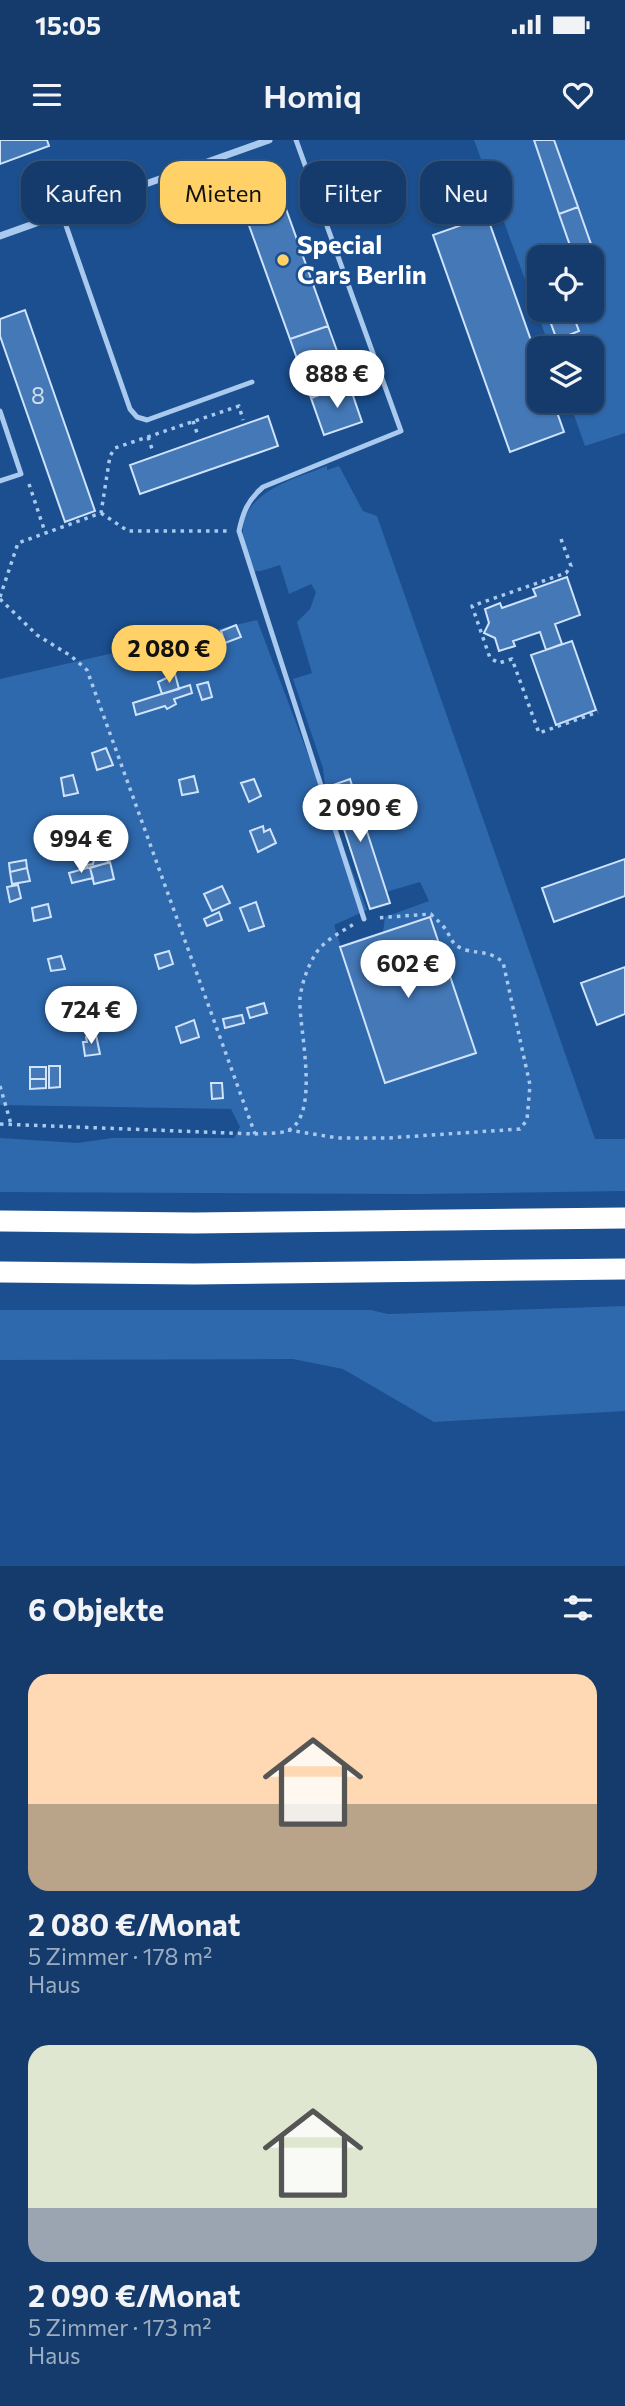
<!DOCTYPE html>
<html lang="de">
<head>
<meta charset="utf-8">
<style>
  body { margin:0; font-family:Commissioner,sans-serif; background:#214673; color:#f1f3f6; height:100vh; display:flex; flex-direction:column; font-size:26px; white-space:nowrap }
  * { box-sizing:border-box; margin:0 }
  p { font-size:23px; color:#9dadc1 }
  .icon { flex:none; width:38px; height:38px; fill:none; stroke:currentColor; stroke-width:2; stroke-linecap:round; stroke-linejoin:round }
  .map { position:relative; height:1426px; overflow:hidden }
  .drawer { display:flex; flex-direction:column; background:#143b6b; flex:1 }
  .drawer>* { flex:none }
  .banner { position:absolute; left:21px; top:21px; width:584px; height:63px; display:flex; gap:14px }
  .controls { position:absolute; left:527px; top:105px; display:grid; gap:14px }
  .controls a { display:grid; place-items:center; width:77px; height:77px; border-radius:14px; background:#143b6b; box-shadow:0 2px 5px #0004,0 0 0 2px #33557e; font-size:35px }
  .price { position:absolute; translate:-50% -60px; padding:0 16px; border-radius:24px; background:#fff; color:#222; font-size:23px; line-height:46px; filter:drop-shadow(0 2px 4px #0008) }
  .price::after { content:''; position:absolute; left:50%; top:42px; width:21px; height:16px; margin-left:-10px; background:inherit; clip-path:polygon(0 0,100% 0,50% 100%) }
  .price.current { background:#ffd166; color:#111 }
  ul { padding:0; list-style:none }
  li { display:grid; align-content:center; gap:14px; height:371px; padding:0 28px }
  li span { display:grid; place-items:center; height:217px; border-radius:21px; color:#555 }
  li>.icon { margin-inline-start:auto }
  span .icon { width:126px; height:126px; fill:#fffc; stroke-width:1 }
  li b { font-size:30px }
  h2 { display:flex; justify-content:space-between; align-items:center; height:84px; padding:0 28px; font-size:30px }
  .pill { padding:0 24px; border-radius:21px; background:#143b6b; box-shadow:0 2px 5px #0004,0 0 0 2px #33557e; font-size:24px; line-height:63px }
  .pill.current { background:#ffd166; color:#111 }
  .status { display:flex; justify-content:space-between; align-items:center; height:49px; padding:0 35px; background:#143b6b; direction:ltr }
  .status svg { height:19px; fill:currentColor }
  header { display:flex; justify-content:space-between; align-items:center; height:91px; padding:0 28px; background:#143b6b; font-size:32px; font-weight:600 }
  .map>svg:first-child { display:block }
  .green { fill:#2e69ad; fill-rule:evenodd }
  .building { fill:#4478b7; stroke:#cfe3fa; stroke-width:2 }
  .lines { fill:none; stroke-linecap:round; stroke-linejoin:round }
  .path { stroke:#a9c9ee; stroke-width:3.5; stroke-dasharray:3.5 5; stroke-linecap:butt }
  .lane { stroke:#a9c9ee; stroke-width:5 }
  .street { stroke:#a9c9ee; stroke-width:7 }
  .highway { stroke:#fff; stroke-width:21 }
  .poi-dot { fill:#ffd166; stroke:#1b4f8f; stroke-width:2.5 }
  .labels { text-anchor:middle; stroke-width:5; stroke-linejoin:round; paint-order:stroke }
  .number-label { font-size:23px; fill:#d0dded }
  .poi-label { font-size:26px; font-weight:bold; fill:#fff; stroke:#1b4f8f; text-anchor:start }
</style>
</head>
<body>
<div class="status"><b>15:05</b><svg viewBox="0 0 49 12"><path d="M0 12V9h3v3zM5 12V6h3v6zM10 12V3h3v9zM15 12V0h3v12zM26 1h20v11H26zM47 4h2v5h-2z"/></svg></div>
<header><svg class="icon" aria-label="menu" viewBox="0 0 24 24"><path d="M4 6h16M4 12h16M4 18h16"/></svg>Homiq<svg class="icon" aria-label="heart" viewBox="0 0 24 24"><path d="M12 20l-8-8c-3-5 5-10 8-4 3-6 11-1 8 4z"/></svg></header>
<div class="map">
<svg width="625" height="1426" viewBox="0 0 625 1426">
  <rect width="100%" height="100%" fill="#1b4f8f"/>
  <path class="green" d="M474 0H625V293L585 306 569 261H592V208H550ZM539 117H592V170H539Z
    M327 326V330L339 326 363 371 377 376 595 999H625V1051L418 1054 0 1052V998L78 1003 112 998H234L240 987 231 969 0 965V539L257 480 367 770 334 785 385 943 475 912 430 777 383 793 385 777 429 761 420 742 386 752 350 640 330 646 325 645 323 628 293 539 312 533 297 482 310 469 316 452 311 444 289 454 280 425 261 431H255C251 419 244 406 243 394 240 352 297 338 327 326Z
    M625 1166V1271L434 1282 343 1229 293 1219 0 1220V1170H371L388 1174Z"/>
  <path class="building" d="M0 0H47L49 6 0 24Z
    M534 0H554L578 67 559 74Z
    M276 41 328 186 290 199 238 55Z
    M578 67 598 124 592 127V117H574L559 74Z
    M487 76 539 223V261H553L564 292 510 312 433 95Z
    M25 170 95 371 65 382 0 196V179Z
    M546 170H571L579 191 557 200Z
    M328 186 349 244 311 258 290 199Z
    M349 244 362 282 324 295 311 258Z
    M268 276 278 306 140 354 130 325Z
    M567 437 580 475 555 484 562 504 546 510 540 492 513 501 515 506 499 511 495 498 484 493 489 483 485 469 500 463 502 468 536 456 533 449Z
    M236 485 241 497 225 503 221 491Z
    M572 501 596 570 556 585 531 515Z
    M175 534 179 549 162 554 158 542Z
    M208 542 212 557 202 560 197 545Z
    M190 545 192 553 174 559 176 564 167 569 165 566 136 575 133 563Z
    M106 608 113 625 97 630 92 613Z
    M73 635 78 653 64 656 61 638Z
    M194 636 198 652 182 655 179 640Z
    M254 639 261 656 249 662 241 643Z
    M350 639 390 763 370 769 330 646Z
    M263 686 264 692 270 689 276 703 258 712 250 691Z
    M100 710 102 718 107 717 108 723 87 728V725L93 724 94 720 92 712Z
    M625 719V756L554 782 542 748Z
    M26 720 27 728 10 732 9 723Z
    M110 722 114 739 94 744 90 728Z
    M27 728 30 741 12 744 10 732Z
    M87 728H90L93 738 72 743 69 733Z
    M18 745 21 758 10 762 7 747Z
    M222 746 230 763 212 771 204 754Z
    M256 762 264 786 249 791 240 768Z
    M48 764 51 777 34 781 32 768Z
    M219 772 222 780 207 786 204 779Z
    M430 777 476 913 385 943 340 807Z
    M169 811 173 824 159 829 155 815Z
    M61 816 65 829 51 831 48 819Z
    M625 827V874L597 885 581 843Z
    M264 863 267 873 250 878 247 868Z
    M242 875 244 883 225 888 223 879Z
    M194 880 199 897 181 903 176 887Z
    M96 895 100 914 85 916 83 902H87L86 897Z
    M49 926H60V947L49 948Z
    M30 927H46V939H30Z
    M30 939H46V948L30 949Z
    M211 943H222L223 958 212 959Z"/>
  <g class="lines">
    <path class="path" d="M193 281 198 296
      M148 297 153 312
      M29 344 45 392
      M101 373 128 391H227
      M561 399 571 426 566 433 472 466 490 518 499 523 512 519 539 593 598 572
      M0 457 18 403 101 373 110 316 115 308 239 266 243 280
      M0 459 37 495 71 516 87 530 255 994
      M0 946 11 984
      M0 984 255 994C264 993 278 994 287 991 322 976 298 886 300 858 302 842 308 826 316 813 325 800 341 792 354 784
      M288 990 338 998H388L520 989 527 980 530 945 503 822C489 811 482 814 466 810 449 805 452 796 443 786 439 781 435 779 431 774L375 778"/>
    <path class="lane" d="M296 0 401 291 263 347C248 360 243 372 239 391L364 779
      M62 74 130 269 137 277 147 280 252 242
      M0 271 21 334 0 341"/>
    <path class="street" d="M0 96 269 0"/>
    <path class="highway" d="M0 1081 194 1083 625 1078
      M0 1132 194 1134 625 1129"/>
  </g>
  <circle class="poi-dot" cx="283" cy="120" r="7"/>
  <g class="labels">
    <g class="number-label">
      <text x="38" y="264">8</text>
    </g>
    <g class="poi-label">
      <text x="297" y="114">Special<tspan x="297" dy="30">Cars Berlin</tspan></text>
    </g>
  </g>
</svg>
<div class="controls">
<a><svg class="icon" aria-label="locate" viewBox="0 0 24 24"><circle cx="12" cy="12" r="6"/><path d="M12 2v4M12 18v4M2 12h4M18 12h4"/></svg></a>
<a><svg class="icon" aria-label="layers" viewBox="0 0 24 24"><path d="M12 4l9 5-9 5-9-5zM3 14l9 5 9-5"/></svg></a>
</div>
<b class="price" style="left:337px;top:270px">888 €</b>
<b class="price current" style="left:169px;top:545px">2 080 €</b>
<b class="price" style="left:360px;top:704px">2 090 €</b>
<b class="price" style="left:81px;top:735px">994 €</b>
<b class="price" style="left:408px;top:860px">602 €</b>
<b class="price" style="left:91px;top:906px">724 €</b>
<div class="banner">
<a class="pill">Kaufen</a>
<a class="pill current">Mieten</a>
<a class="pill">Filter</a>
<a class="pill">Neu</a>
</div>
</div>
<section class="drawer">
<h2>6 Objekte<svg class="icon" aria-label="filters" viewBox="0 0 24 24"><path d="M4 7h16M4 17h16"/><circle cx="9" cy="7" r="2"/><circle cx="15" cy="17" r="2"/></svg></h2>
<ul>
<li><span style="background:linear-gradient(#ffd9b3 60%,#b9a48a 0)"><svg class="icon" aria-label="home" viewBox="0 0 24 24"><path d="M3 11l9-7 9 7M6 9v11h12V9"/></svg></span><div><b>2 080 €/Monat</b><p>5 Zimmer · 178 m²</p><p>Haus</p></div></li>
<li><span style="background:linear-gradient(#dfe7d0 75%,#9aa5b1 0)"><svg class="icon" aria-label="home" viewBox="0 0 24 24"><path d="M3 11l9-7 9 7M6 9v11h12V9"/></svg></span><div><b>2 090 €/Monat</b><p>5 Zimmer · 173 m²</p><p>Haus</p></div></li>
</ul>
</section>
</body>
</html>
